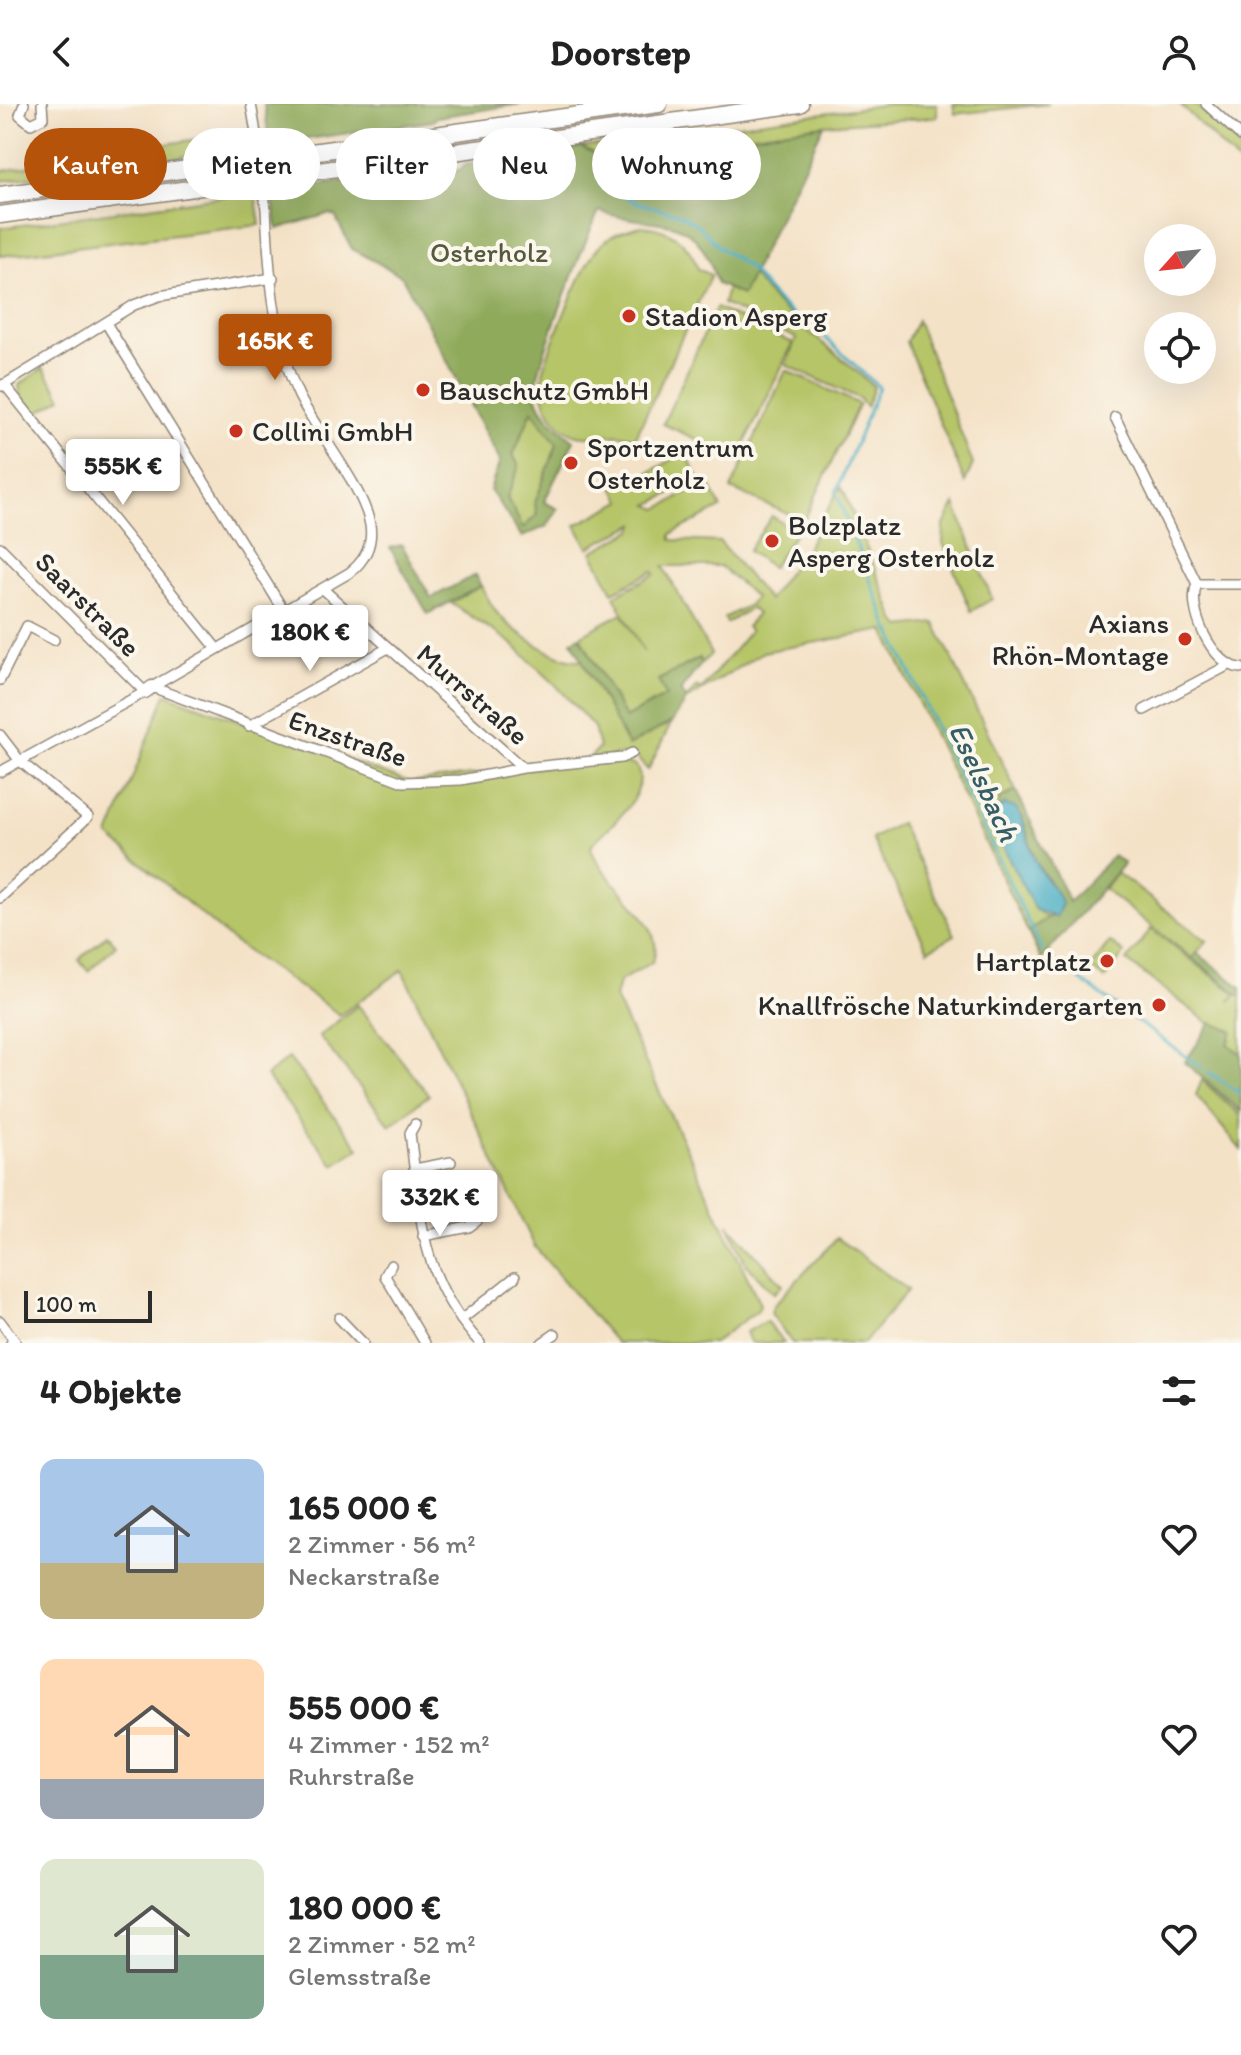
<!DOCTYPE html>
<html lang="de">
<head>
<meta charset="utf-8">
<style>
  body { margin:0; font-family:Itim,sans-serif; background:#f6f6f6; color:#222; height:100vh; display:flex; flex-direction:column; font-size:30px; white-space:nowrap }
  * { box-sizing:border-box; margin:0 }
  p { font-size:26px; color:#767676 }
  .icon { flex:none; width:44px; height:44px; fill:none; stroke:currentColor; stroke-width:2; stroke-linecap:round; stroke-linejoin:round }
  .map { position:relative; height:1239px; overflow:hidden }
  .sheet { display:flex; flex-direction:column; background:#fff; flex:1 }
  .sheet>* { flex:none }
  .hud { position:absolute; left:24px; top:24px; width:800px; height:72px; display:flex; gap:16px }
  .needle { width:52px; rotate:243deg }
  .buttons { position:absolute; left:1144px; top:120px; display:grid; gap:16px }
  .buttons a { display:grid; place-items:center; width:72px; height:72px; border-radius:50%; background:#fff; box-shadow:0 8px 32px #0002; font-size:40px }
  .scale { position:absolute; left:24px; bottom:20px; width:128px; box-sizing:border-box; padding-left:8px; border:4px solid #2b2b2b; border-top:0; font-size:22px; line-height:28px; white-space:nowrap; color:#2b2b2b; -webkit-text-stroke:6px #fbf7ec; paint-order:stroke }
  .price { position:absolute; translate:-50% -68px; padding:0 18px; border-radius:8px; background:#fff; color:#222; font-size:26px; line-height:52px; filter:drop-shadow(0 2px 4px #0008) }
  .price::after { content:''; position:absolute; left:50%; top:48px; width:24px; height:18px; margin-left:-12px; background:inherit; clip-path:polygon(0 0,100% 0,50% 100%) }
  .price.on { background:#b45309; color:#fff }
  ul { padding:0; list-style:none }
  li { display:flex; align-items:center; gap:24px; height:200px; padding:0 40px }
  li span { display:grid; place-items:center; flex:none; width:224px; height:160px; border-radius:16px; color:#555 }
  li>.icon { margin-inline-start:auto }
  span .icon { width:96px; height:96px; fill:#fffc; stroke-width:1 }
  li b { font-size:34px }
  h2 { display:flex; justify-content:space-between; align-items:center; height:96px; padding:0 40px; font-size:34px }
  .tag { padding:0 28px; border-radius:36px; background:#fff; box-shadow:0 8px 32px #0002; font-size:28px; line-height:72px }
  .tag.on { background:#b45309; color:#fff }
  header { display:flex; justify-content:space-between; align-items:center; height:104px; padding:0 40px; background:#fff; font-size:36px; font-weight:700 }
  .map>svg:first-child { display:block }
  .green { fill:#b6c567; stroke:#707849; stroke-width:2 }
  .forest { fill:#90aa5c; stroke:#5e6a44; stroke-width:2; fill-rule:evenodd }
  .water { fill:#43abc2; stroke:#376b76; stroke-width:2 }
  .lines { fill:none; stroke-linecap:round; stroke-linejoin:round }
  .stream { stroke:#43abc2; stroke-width:3 }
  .street-casing { stroke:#908679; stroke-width:12 }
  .secondary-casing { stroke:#908679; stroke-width:15 }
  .highway-casing { stroke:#908679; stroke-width:19 }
  .street { stroke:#fff; stroke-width:9 }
  .secondary { stroke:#fff; stroke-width:12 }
  .highway { stroke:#fff; stroke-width:16 }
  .street-bridge-casing { stroke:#908679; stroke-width:12; stroke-linecap:butt }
  .street-bridge { stroke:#fff; stroke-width:9 }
  .poi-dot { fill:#c8321e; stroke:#fbf7ec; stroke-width:3 }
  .labels { text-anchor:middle; stroke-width:8; stroke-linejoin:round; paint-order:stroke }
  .park-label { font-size:28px; fill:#55593d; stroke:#fbf7ec }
  .poi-label { font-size:28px; fill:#2b2b2b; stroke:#fbf7ec; text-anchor:start }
  .street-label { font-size:28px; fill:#2b2b2b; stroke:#fbf7ec }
  .water-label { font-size:30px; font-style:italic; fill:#355e67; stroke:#fbf7ec }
</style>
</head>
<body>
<header><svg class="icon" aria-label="back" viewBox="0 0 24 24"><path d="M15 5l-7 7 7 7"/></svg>Doorstep<svg class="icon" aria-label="person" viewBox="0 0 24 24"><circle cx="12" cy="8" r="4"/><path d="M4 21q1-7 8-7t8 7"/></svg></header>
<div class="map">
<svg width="1241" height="1239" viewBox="0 0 1241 1239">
  <rect width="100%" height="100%" fill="#fbf7ec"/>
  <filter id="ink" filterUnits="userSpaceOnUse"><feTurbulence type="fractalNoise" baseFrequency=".0125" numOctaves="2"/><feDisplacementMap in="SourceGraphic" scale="16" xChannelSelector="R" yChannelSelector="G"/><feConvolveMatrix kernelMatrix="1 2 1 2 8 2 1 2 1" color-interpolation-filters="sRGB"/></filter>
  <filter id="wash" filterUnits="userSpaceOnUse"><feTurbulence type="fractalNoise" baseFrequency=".006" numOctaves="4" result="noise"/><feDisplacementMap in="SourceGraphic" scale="32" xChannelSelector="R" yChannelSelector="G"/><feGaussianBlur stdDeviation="1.8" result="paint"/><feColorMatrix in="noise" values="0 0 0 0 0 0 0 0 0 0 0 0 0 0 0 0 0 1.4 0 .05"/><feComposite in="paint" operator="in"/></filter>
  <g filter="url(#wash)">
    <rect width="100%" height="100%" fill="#f4e2c7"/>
    <path class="green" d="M888 0H937V13L824 21 602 53 581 43Z
      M953 0H1049L955 10Z
      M1180 0H1195L1241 42V62Z
      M247 27 249 44 0 77V67Z
      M255 88 260 121 0 152V124Z
      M641 122C670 124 689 137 698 165L711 171 635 334C610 324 585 343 561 322 549 311 541 294 542 278 542 256 583 161 598 144 610 130 624 126 641 122Z
      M733 160C754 166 759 183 774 197 805 227 842 252 874 283L866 303 859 294 786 261 796 234 723 200Z
      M716 204 793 239 738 354 663 320Z
      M917 216 973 360 965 378 906 238Z
      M43 264 62 294 35 310 20 289 19 281Z
      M786 266 859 300 804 417 731 385Z
      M532 306 558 340 535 399 537 411 523 425 507 394 519 362 513 351Z
      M685 349 699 374 649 401 658 405 708 378 721 404 671 430V436L720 438 768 496 808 442 840 383 845 390 895 515 901 523 935 519 1016 687 999 695V704L994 707C997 742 1023 781 1042 811L1048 813 1028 828 884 526 763 548 685 597 696 583 701 586 750 527 746 523 757 510 751 504 727 519 724 514 749 501 755 493 720 462H663L711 550 702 559 699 554 659 576 666 592 625 614 580 532 622 509 644 548 614 492 655 470 653 467 613 488 592 448 633 426 635 420 588 444 576 421 622 397 609 377 619 368 636 375Z
      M955 400 992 495 971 507 943 439 944 421Z
      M772 412 796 428 772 463 748 447Z
      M481 482C486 490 491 502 498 510 515 529 557 558 582 556L628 641 672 618 648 666 632 649 588 656 599 644 594 623 555 580 510 538 451 499Z
      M166 590 410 679 523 664 619 657 636 662C653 689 608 724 591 741 593 773 673 819 652 858L619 878 615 894 760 1200 758 1206 713 1239H616L535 1143 402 866 340 911 234 838 109 732Z
      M900 719 955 831 928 846 872 735Z
      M1117 769 1207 837 1192 854 1104 785Z
      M1151 825 1236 890 1229 898 1238 890 1241 892V950L1228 940 1232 927 1210 920 1127 857Z
      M107 831 116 841 88 867 79 856Z
      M1110 838 1124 849 1105 875 1090 864Z
      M358 901 429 991 390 1021 319 932Z
      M289 954 359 1044 334 1061 266 972Z
      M1202 976 1241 1012V1046L1196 991Z
      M728 1120 783 1181 774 1189 746 1160Z
      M837 1134 908 1186 864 1239H792L771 1209 773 1202Z
      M766 1217 784 1239H750L746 1228Z"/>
    <path class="forest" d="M264 0H521L437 13 433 17 279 39 269 36Z
      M824 21 742 191 717 180C696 100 656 128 599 107 587 133 532 268 536 289 539 309 559 325 574 336L544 398 558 405 547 422 522 433 490 386 500 357 402 172 352 145 335 112 328 110 277 125 272 90 276 85 460 66 466 60 581 43 602 53ZM532 307 557 340 535 399 537 411 523 424 507 394 519 362 513 351Z
      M402 441 431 494 475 471 481 482 428 510 390 444Z
      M580 532 625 614 666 592 658 576 700 554 702 559 680 587 687 595 672 618 628 642 572 537Z
      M1016 687 1069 798 1113 752 1124 759 1041 856 1028 828 1048 813 1056 812 1058 791 1036 758 1022 712 1005 701 999 704V695Z
      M1197 849 1241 883V892L1192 854Z
      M1211 919 1233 927 1228 940 1241 950V1008L1185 958Z"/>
    <path class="water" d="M1005 701 1016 704C1027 721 1028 743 1037 760 1044 775 1056 785 1062 800L1056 813 1035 806 991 719 994 707Z"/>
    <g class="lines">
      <path class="stream" d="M599 79 635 98 679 110 698 121 719 143 748 163 775 195 800 217 809 219 879 283 836 388
        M838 393 889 525
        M890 526 1042 847
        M1047 852 1202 964
        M1209 968 1241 990"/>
    </g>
  </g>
  <g filter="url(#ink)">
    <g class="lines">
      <defs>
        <path id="street" d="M24 0 20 11 31 20 43 14 42 0
          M251 0 255 23
          M1206 0 1241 32
          M106 219 284 507
          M4 280 217 545
          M2 282 134 201 159 192 273 174
          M1115 313 1197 480
          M0 443 145 588 0 668
          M1241 480H1197C1186 504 1212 562 1241 564
          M323 485 523 664
          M0 576 27 522 54 536
          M152 583 349 469C365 457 373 440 370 421 364 384 317 328 299 292 273 238 269 165 266 105
          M152 583 403 678 461 676 523 664 622 654 632 649
          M1144 606 1227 562
          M249 622 388 544
          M0 631 20 657 88 713 0 794
          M415 1020 410 1029C421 1113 419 1172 480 1239
          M415 1065 451 1058
          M423 1132 469 1123 477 1117
          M391 1161 385 1172 425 1239
          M339 1214 363 1239
          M461 1216 515 1173
          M0 1217 15 1237 11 1239
          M542 1239 555 1230"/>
        <path id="secondary" d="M145 588 152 583"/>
        <path id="highway" d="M0 91 659 0
          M0 111 800 0"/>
      </defs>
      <use href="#street" class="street-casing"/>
      <use href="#secondary" class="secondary-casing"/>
      <use href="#highway" class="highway-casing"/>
      <use href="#street" class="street"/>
      <use href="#secondary" class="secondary"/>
      <use href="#highway" class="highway"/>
      <defs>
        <path id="street-bridge" d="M255 23 266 105"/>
      </defs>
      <use href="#street-bridge" class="street-bridge-casing"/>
      <use href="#street-bridge" class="street-bridge"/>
    </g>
  </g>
  <g class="poi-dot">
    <circle cx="629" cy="212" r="8"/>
    <circle cx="423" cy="286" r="8"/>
    <circle cx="236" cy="327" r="8"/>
    <circle cx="571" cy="359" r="8"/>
    <circle cx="772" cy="437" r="8"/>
    <circle cx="1185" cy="535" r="8"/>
    <circle cx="1107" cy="857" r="8"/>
    <circle cx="1159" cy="901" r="8"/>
  </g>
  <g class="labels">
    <g class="park-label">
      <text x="489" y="158">Osterholz</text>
    </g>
    <g class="poi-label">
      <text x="645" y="222">Stadion Asperg</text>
      <text x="439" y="296">Bauschutz GmbH</text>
      <text x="252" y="337">Collini GmbH</text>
      <text x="587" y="353">Sportzentrum<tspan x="587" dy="32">Osterholz</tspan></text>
      <text x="788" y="431">Bolzplatz<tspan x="788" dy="32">Asperg Osterholz</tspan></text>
      <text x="1169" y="529" text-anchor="end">Axians<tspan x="1169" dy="32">Rhön-Montage</tspan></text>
      <text x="1091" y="867" text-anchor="end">Hartplatz</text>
      <text x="1143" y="911" text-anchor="end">Knallfrösche Naturkindergarten</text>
    </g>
    <g class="street-label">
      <text transform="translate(88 500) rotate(45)" y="10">Saarstraße</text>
      <text transform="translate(473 590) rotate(41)" y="10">Murrstraße</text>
      <text transform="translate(348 634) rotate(19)" y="10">Enzstraße</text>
    </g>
    <g class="water-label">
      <text transform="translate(984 678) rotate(65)" y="10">Eselsbach</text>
    </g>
  </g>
</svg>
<div class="buttons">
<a><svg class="needle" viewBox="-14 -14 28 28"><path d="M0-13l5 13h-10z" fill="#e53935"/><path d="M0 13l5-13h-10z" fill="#767676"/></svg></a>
<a><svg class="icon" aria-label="locate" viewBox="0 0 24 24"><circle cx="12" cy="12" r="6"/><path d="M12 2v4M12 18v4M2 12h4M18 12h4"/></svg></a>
</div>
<div class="scale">100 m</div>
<b class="price on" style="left:275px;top:278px">165K €</b>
<b class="price" style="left:123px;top:403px">555K €</b>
<b class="price" style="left:310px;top:569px">180K €</b>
<b class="price" style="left:440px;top:1134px">332K €</b>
<div class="hud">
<a class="tag on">Kaufen</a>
<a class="tag">Mieten</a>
<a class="tag">Filter</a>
<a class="tag">Neu</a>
<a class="tag">Wohnung</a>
</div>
</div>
<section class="sheet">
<h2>4 Objekte<svg class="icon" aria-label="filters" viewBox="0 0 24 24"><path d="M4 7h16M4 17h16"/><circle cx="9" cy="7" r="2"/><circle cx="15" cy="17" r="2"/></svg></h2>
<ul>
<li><span style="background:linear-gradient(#a9c7e8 65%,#c2b280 0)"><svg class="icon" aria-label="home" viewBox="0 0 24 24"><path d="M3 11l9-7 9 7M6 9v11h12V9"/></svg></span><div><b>165 000 €</b><p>2 Zimmer · 56 m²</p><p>Neckarstraße</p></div><svg class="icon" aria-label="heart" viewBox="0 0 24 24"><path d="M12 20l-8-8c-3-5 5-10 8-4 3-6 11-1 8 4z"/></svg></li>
<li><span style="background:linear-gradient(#ffd9b3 75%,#9aa5b1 0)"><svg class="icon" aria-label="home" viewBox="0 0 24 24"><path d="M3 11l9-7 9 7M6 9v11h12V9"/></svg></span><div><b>555 000 €</b><p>4 Zimmer · 152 m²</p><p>Ruhrstraße</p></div><svg class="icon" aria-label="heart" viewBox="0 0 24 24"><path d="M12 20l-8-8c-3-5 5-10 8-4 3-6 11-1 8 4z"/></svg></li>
<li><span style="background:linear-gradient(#dfe7d0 60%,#7fa58c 0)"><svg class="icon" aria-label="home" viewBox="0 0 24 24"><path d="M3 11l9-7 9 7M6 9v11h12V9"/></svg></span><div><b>180 000 €</b><p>2 Zimmer · 52 m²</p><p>Glemsstraße</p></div><svg class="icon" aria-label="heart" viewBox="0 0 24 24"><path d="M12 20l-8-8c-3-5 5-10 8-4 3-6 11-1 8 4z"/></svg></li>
</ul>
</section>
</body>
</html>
